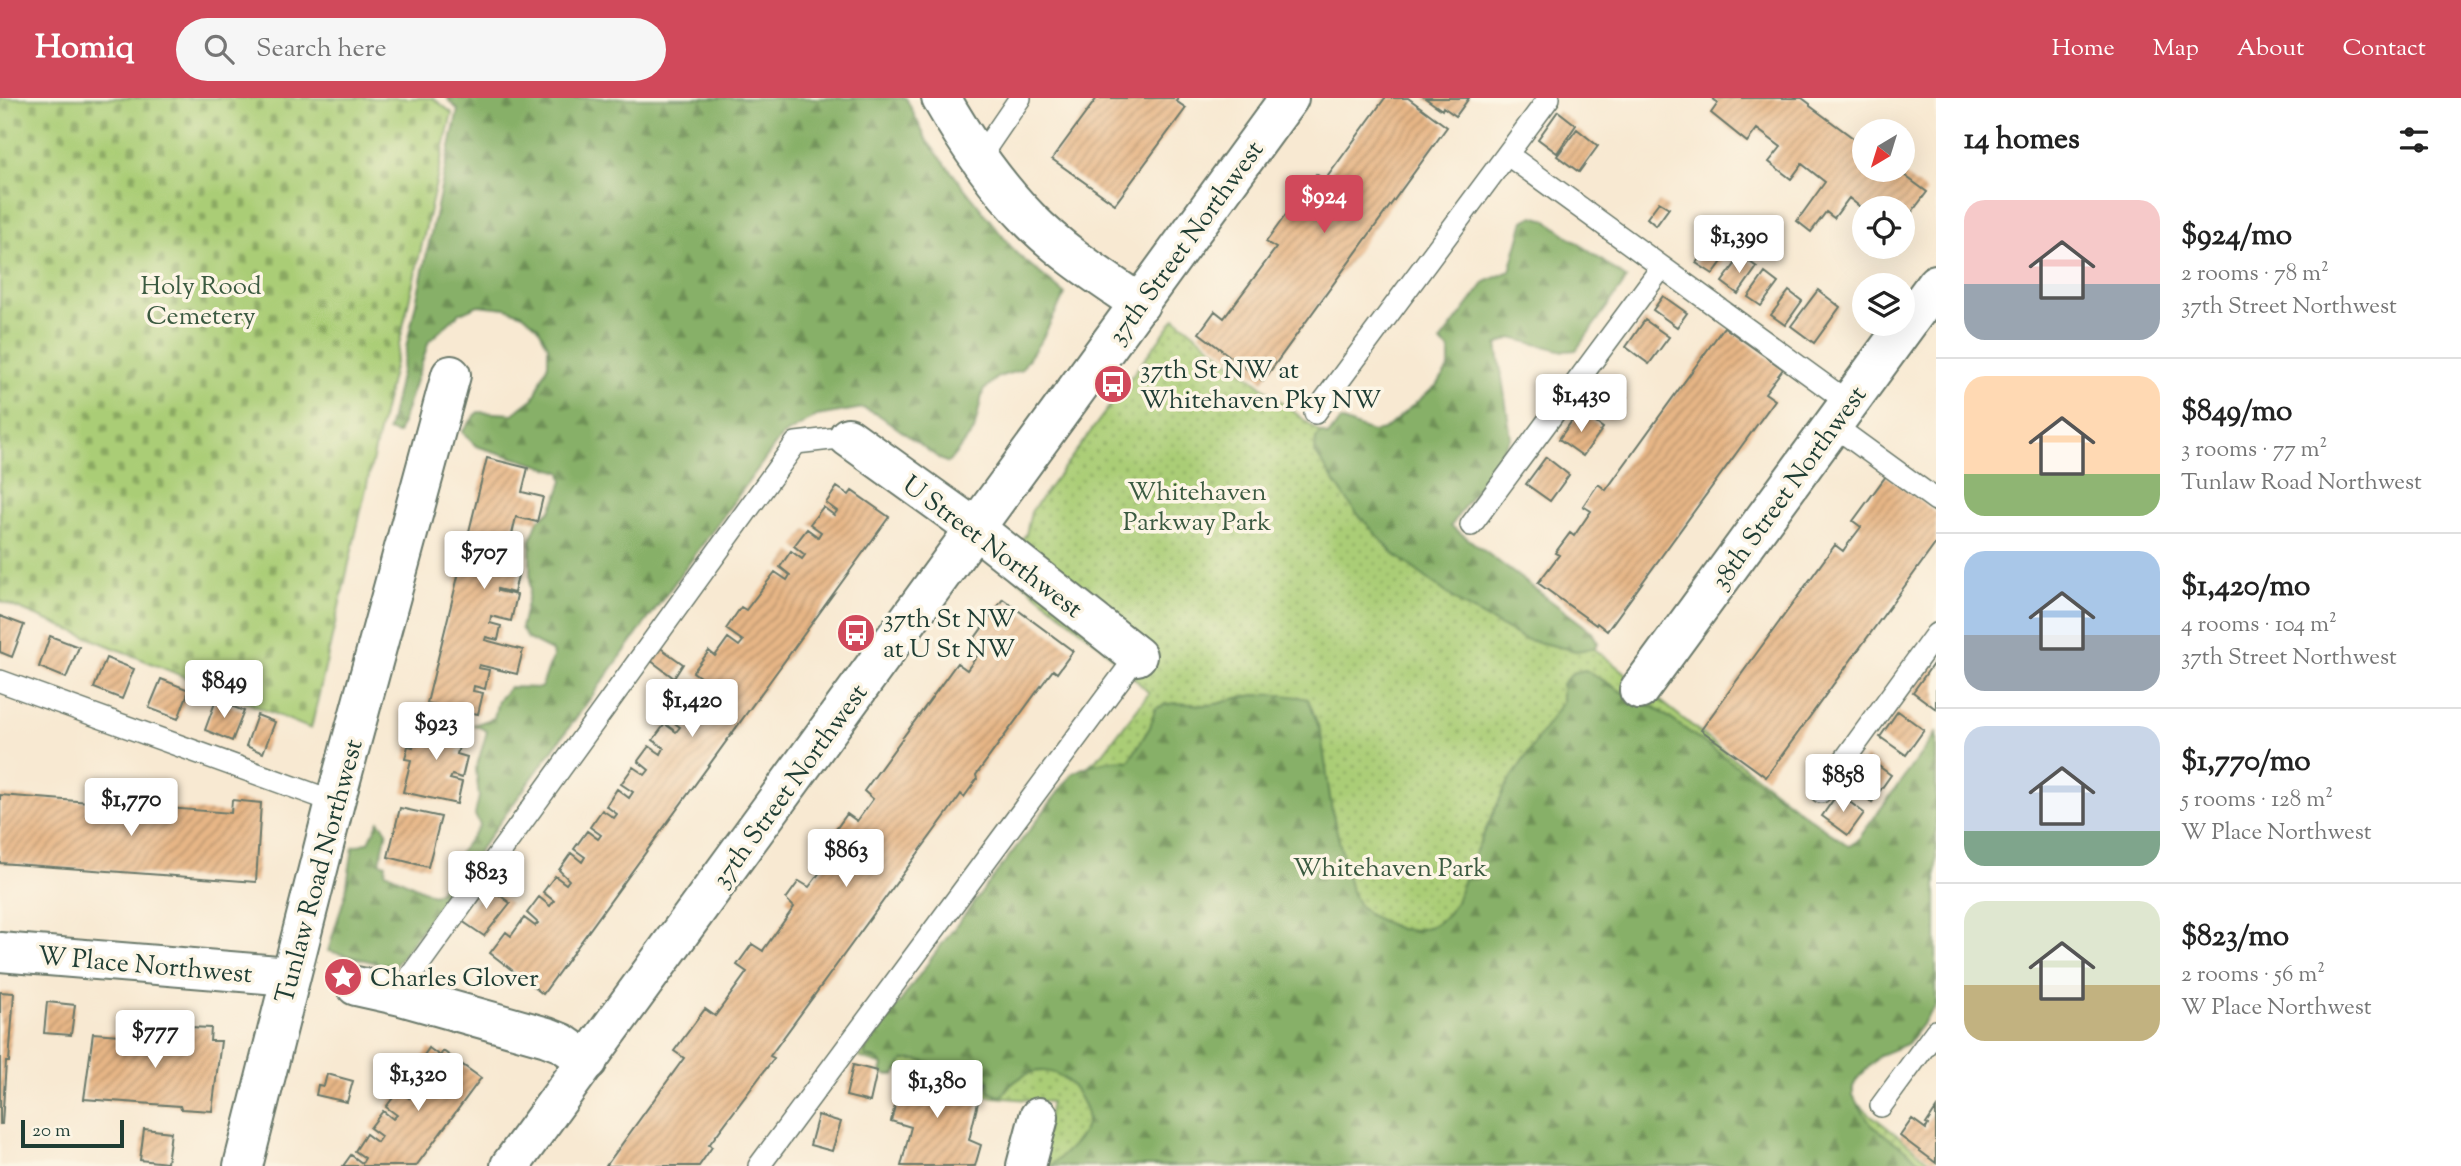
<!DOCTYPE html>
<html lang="en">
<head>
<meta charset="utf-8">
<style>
  body { margin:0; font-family:"Sorts Mill Goudy",serif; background:#f6f6f6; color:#222; height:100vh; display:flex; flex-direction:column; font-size:26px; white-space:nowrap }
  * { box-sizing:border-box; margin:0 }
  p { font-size:23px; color:#767676 }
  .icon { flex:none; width:38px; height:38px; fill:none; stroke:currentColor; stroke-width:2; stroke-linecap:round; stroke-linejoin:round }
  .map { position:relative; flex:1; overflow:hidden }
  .details { display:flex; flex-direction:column; background:#fff; width:525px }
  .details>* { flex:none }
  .needle { width:46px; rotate:218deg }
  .tools { position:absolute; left:1852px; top:21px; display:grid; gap:14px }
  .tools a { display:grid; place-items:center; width:63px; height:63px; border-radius:50%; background:#fff; box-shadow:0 7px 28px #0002; font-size:35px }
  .scale { position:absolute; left:21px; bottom:18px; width:103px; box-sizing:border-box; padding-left:7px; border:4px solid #1f3d34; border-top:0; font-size:19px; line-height:24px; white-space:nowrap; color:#1f3d34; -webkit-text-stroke:5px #fcf5e5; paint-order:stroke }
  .price { position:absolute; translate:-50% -60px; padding:0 16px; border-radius:7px; background:#fff; color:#222; font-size:23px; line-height:46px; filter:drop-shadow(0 2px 4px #0008) }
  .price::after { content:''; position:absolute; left:50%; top:42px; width:21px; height:16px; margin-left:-10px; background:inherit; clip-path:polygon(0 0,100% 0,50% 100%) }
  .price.selected { background:#d1495b; color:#fff }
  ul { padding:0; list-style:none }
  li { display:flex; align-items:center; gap:21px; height:175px; padding:0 28px }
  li+li { border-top:2px solid #e0e0e0 }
  li span { display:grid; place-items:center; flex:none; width:196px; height:140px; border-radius:21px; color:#555 }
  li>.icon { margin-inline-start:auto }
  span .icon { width:84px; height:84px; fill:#fffc; stroke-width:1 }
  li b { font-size:30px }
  h2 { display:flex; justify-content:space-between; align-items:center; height:84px; padding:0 28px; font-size:30px }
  header { display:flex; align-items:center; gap:42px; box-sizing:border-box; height:98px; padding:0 35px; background:#d1495b; color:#fff }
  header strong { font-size:33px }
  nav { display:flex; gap:38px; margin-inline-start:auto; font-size:24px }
  .search { width:490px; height:63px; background:#f6f6f6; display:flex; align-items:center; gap:18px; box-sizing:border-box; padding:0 24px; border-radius:38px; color:#767676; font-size:26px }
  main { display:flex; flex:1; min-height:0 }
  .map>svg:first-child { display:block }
  .green { fill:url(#green-dots); stroke:#648555; stroke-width:2 }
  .forest { fill:url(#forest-firs); stroke:#53764e; stroke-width:2 }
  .cemetery { fill:url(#cemetery-stones); stroke:#648555; stroke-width:2 }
  .building { fill:url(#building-hatch) }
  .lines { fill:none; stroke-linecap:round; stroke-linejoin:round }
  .service-casing { stroke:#6b796b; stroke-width:24 }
  .minor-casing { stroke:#6b796b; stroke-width:42 }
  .tertiary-casing { stroke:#6b796b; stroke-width:42 }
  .service { stroke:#fff; stroke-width:21 }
  .minor { stroke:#fff; stroke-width:38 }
  .tertiary { stroke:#fff; stroke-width:38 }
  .labels { text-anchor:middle; stroke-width:7; stroke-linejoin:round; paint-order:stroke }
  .street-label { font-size:26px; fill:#1f3d34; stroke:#fcf5e5 }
  .park-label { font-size:26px; fill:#3b5a41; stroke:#fcf5e5 }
  .poi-label { font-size:26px; fill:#1f3d34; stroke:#fcf5e5; text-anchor:start }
</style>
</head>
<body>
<header>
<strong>Homiq</strong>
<div class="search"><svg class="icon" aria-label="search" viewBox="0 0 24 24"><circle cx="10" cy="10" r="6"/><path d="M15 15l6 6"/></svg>Search here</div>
<nav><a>Home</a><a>Map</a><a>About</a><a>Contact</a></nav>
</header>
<main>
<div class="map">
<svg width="1936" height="1068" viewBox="0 0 1936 1068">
  <defs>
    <pattern id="green-dots" width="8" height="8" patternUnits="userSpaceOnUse" patternTransform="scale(1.75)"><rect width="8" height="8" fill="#aacd76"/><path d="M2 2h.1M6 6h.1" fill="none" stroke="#8aa862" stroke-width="1.8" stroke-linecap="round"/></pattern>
    <pattern id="forest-firs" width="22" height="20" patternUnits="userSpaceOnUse" patternTransform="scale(1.75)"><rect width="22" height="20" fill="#87b067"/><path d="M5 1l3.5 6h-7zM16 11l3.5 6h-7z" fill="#6e9056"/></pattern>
    <pattern id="cemetery-stones" width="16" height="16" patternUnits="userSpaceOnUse" patternTransform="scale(1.75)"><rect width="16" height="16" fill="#aacd76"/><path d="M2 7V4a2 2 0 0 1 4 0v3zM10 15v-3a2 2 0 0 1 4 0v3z" fill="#8aa862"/></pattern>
    <pattern id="building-hatch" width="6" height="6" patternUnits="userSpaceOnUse" patternTransform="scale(1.75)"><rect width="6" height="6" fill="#e7b686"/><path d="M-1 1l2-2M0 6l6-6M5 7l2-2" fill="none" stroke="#bb956e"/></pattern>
  </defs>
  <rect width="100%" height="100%" fill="#fcf5e5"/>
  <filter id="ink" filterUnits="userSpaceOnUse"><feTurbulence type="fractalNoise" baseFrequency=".0143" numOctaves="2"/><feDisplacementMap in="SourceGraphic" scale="14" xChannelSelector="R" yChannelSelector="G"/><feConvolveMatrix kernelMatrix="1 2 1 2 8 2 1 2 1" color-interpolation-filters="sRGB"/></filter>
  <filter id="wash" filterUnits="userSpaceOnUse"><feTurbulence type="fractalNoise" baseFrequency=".00686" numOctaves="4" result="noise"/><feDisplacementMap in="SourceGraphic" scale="28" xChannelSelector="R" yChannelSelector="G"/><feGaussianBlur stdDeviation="1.57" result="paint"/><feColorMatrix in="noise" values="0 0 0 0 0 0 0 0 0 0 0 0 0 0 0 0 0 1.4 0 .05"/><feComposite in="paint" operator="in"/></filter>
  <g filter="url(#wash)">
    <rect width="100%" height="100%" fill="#f8e9d2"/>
    <path class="green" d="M1175 220 1936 820 1823 979 1936 1068H1039L1051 1004 971 997 859 959 893 922 995 785 1060 693 1103 655 1149 595 1101 548 1002 468 1026 436 1031 414Z"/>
    <path class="forest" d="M447 0H906L927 43 1016 155 1065 196 1042 241 1021 272 998 279 983 293 974 333 948 365 940 361 879 317 863 310 817 318 781 339 394 869 328 853 346 794 353 749 369 744 379 723 387 733 380 764 386 766 385 774 433 797 440 793 447 772 480 727 475 717 479 699 476 671 487 633 474 627 494 620 498 602 510 589 541 590 553 559 552 553 528 541 521 530 530 492V444L538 422 551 412 558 397 563 383 561 374 476 348 462 334 478 314 513 316 534 300 548 266V248L538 229 523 216 506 210 478 207 460 215 429 243 398 336 388 333 458 12Z
      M1533 118 1546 122 1627 181 1576 252 1564 253 1511 240 1497 247 1511 339 1451 428 1591 533 1598 545 1594 550 1576 553 1524 541 1464 508 1394 456 1354 412 1315 355 1316 341 1321 334 1328 338 1340 322 1372 334 1384 332 1438 286 1449 269V252L1440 244 1485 184 1510 173 1524 123Z
      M1585 572C1608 583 1629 602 1654 609L1849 748 1857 743 1936 635V908L1907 946 1880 957 1857 981 1853 989V997L1858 1007 1873 1028 1927 1068H1050C1062 1058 1081 1042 1086 1027 1089 1017 1086 1011 1081 1002 1062 963 1024 965 1001 999L989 994 988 982 981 977 916 962H904L895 977H886L881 974 883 967 878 962 865 958 867 950 936 854 1073 675C1091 665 1108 661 1129 663L1150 629 1155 611C1175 600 1189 608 1209 607 1220 606 1231 601 1242 599 1262 595 1288 596 1308 601L1321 635 1332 713 1350 789 1358 806 1369 817 1399 831 1416 832 1431 828 1445 819 1456 804 1467 772 1505 690 1562 604V586L1572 575Z"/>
    <path class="cemetery" d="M0 0H433L452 15 311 631 0 503Z"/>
    <g id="blocks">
      <path class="building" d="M1097 0H1179L1176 3 1186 10 1115 106 1052 61Z
        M1385 0H1408L1447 29 1263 283 1199 235 1215 213 1224 220 1276 150 1266 144 1282 122 1316 76 1325 82Z
        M1425 0H1469L1456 18 1443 9 1442 12Z
        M1712 0H1802L1810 6V8L1864 48V72H1897L1927 94 1902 127V110L1864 112 1849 100 1834 120 1826 114 1811 134 1797 123 1825 84 1802 66 1791 81 1769 64 1781 49 1757 31 1747 44 1711 15 1718 5Z
        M1558 13 1576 27 1557 55 1538 41Z
        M1577 31 1598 48 1579 74 1557 58Z
        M1659 104 1669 110 1656 128 1647 120Z
        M1716 138 1732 150 1713 176 1696 165Z
        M1741 158 1757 169 1738 196 1722 184Z
        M1765 175 1778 185 1761 208 1748 199Z
        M1818 192 1840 209 1814 245 1791 228Z
        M1789 193 1802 203 1785 227 1771 217Z
        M1663 198 1687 215 1677 229 1653 212Z
        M1645 222 1669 239 1649 266 1626 249Z
        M1724 229 1783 271 1765 295 1775 302 1607 533 1597 525 1596 527 1538 485 1559 457 1555 455 1570 435 1574 438 1591 413 1583 408 1598 386 1606 392Z
        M1603 281 1627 299 1609 321 1586 304Z
        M1579 313 1603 330 1583 358 1559 341Z
        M1546 359 1569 377 1550 403 1526 386Z
        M487 360 528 370 522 394 543 399 537 424 516 419 510 445 520 449 515 469 504 467V469L519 473 514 495 498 491V493L517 497 511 523 491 518 490 525 501 528 498 542 486 539 485 542 523 552 517 576 479 567 478 570 489 572 485 591 474 588 473 593 483 595 478 616 427 605Z
        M1886 378 1936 415V445L1766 679 1701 632 1835 447 1843 453 1845 450 1861 429 1853 423Z
        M837 389 849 397 852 393 889 419 543 896 490 855 506 834 511 838 524 820 535 828 538 825 527 815 539 799 550 808 554 803 543 794 555 778 566 786 569 782 559 772 571 755 582 764 585 759 574 751 587 733 598 741 601 737 590 729 602 712 614 720 617 716 606 708 617 691 629 700 633 694 621 686 633 669 645 677 649 672 638 663 649 648 661 656 664 650 653 642 665 626 676 634 680 629 666 619 680 599 687 604 685 606 692 612 695 607 684 599 697 582 708 590 711 587 693 574 709 553 715 558 728 540 739 548 743 543 726 531 741 509 746 512 775 474 787 482 790 477 780 469 791 453 802 461 805 457 794 448 807 431 818 439 821 434 810 426 823 409 834 417 837 413 826 405Z
        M1003 501 1073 553 1057 575 1053 572 1038 592 976 677 977 681 964 699 961 696 959 699 770 958 774 960 709 1047 712 1049 699 1068H606L684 960 674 953 705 911 715 918 747 874 737 867 752 846 763 853 764 851 794 809 786 801 799 783 809 789 826 766 816 759 847 716 857 723 873 701 864 693 957 565 967 572 982 551 972 544Z
        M0 518 24 527 12 559 0 554Z
        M50 538 79 549 66 580 39 569Z
        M659 549 683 566 674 580 650 562Z
        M106 560 134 571 122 601 94 590Z
        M1933 566 1936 569V611L1913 594Z
        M161 581 189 592 178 621 149 610Z
        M216 602 244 613 232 643 205 632Z
        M1898 613 1924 632 1906 657 1880 639Z
        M257 617 275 624 263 655 246 648Z
        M421 619 464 630 457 656 467 659 462 680 452 677 450 681 462 684 457 706 403 694 411 662 405 661 408 648 413 649Z
        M1866 659 1891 677 1872 704 1846 685Z
        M1838 695 1864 715 1848 737 1822 718Z
        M0 697 231 715 232 702 261 705 256 784 0 765Z
        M400 710 441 719 428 769 388 759Z
        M487 788 510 805 484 838 462 823Z
        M0 894 14 895 9 964H6L2 1026H0Z
        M47 904 75 907 71 937 44 935Z
        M189 929 211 930 210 943H221L212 1013 181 1011 180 1008 84 1001 93 935 188 942Z
        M429 950 440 958 443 953 481 980 416 1068H343L351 1057 362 1065 365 1060 355 1053 366 1036 377 1044 380 1040 381 1038 370 1030 383 1013 393 1021 397 1017 386 1009 399 992 409 1000 412 995 402 987 413 971 424 979 428 973 418 966Z
        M853 967 877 973 870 1004 846 998Z
        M905 969 982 988 969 1042 981 1047 975 1068H901L911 1029 891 1023Z
        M327 976 353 983 347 1004 316 997 318 987 324 988Z
        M1936 1011V1065L1900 1038 1912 1021 1926 1031 1928 1027 1926 1026Z
        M818 1017 841 1024 832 1053 810 1047Z
        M144 1031 171 1034 167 1065 140 1062Z"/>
    </g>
  </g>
  <g filter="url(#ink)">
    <use href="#blocks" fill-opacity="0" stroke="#6b796b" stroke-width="2"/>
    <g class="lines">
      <defs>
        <path id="service" d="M1508 57 1849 305
          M979 60 1020 0
          M1315 315 1549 0
          M1833 327 1936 402
          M1471 427 1662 169
          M0 583 335 704
          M1821 694 1936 536
          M401 898 412 876 796 345 848 339
          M1881 1008 1936 933
          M759 1068 1137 558"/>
        <path id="minor" d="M941 0C966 44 994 85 1029 121 1061 154 1102 180 1140 206
          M848 339 976 431 1137 558
          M1639 592 1936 186
          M0 854 290 878
          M356 888 401 898 547 939 562 945 588 963
          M243 1068 335 704 451 277
          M1026 1068 1039 1019"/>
        <path id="tertiary" d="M510 1068 1289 0"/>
      </defs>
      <use href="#service" class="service-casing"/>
      <use href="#minor" class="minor-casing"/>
      <use href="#tertiary" class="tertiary-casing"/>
      <use href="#service" class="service"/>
      <use href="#minor" class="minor"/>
      <use href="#tertiary" class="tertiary"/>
    </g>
  </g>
  <defs>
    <symbol id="bus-disc" viewBox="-11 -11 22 22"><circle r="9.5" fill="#d1495b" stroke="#fcf5e5"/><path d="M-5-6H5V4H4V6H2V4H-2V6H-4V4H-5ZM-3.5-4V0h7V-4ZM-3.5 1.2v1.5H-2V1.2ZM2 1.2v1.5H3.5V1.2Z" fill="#fff"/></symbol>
    <symbol id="sight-disc" viewBox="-11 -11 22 22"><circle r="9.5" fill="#d1495b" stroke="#fcf5e5"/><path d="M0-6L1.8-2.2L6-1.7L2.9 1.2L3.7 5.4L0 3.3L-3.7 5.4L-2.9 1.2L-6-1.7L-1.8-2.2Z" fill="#fff"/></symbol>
  </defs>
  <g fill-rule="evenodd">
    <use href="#bus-disc" x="1091" y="264" width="44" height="44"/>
    <use href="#bus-disc" x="834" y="513" width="44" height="44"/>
    <use href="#sight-disc" x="321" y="857" width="44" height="44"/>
  </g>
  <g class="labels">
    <g class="street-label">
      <text transform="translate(1185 144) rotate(-54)" y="9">37th Street Northwest</text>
      <text transform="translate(1788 389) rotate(-54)" y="9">38th Street Northwest</text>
      <text transform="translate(993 448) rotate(37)" y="9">U Street Northwest</text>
      <text transform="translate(789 687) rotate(-54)" y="9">37th Street Northwest</text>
      <text transform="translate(318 773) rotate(-75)" y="9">Tunlaw Road Northwest</text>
      <text transform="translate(145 866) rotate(5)" y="9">W Place Northwest</text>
    </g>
    <g class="park-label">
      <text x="201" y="196">Holy Rood<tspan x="201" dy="30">Cemetery</tspan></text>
      <text x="1197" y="402">Whitehaven<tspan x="1197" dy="30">Parkway Park</tspan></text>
      <text x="1390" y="778">Whitehaven Park</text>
    </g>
    <g class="poi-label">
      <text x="1140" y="280">37th St NW at<tspan x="1140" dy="30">Whitehaven Pky NW</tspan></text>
      <text x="883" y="529">37th St NW<tspan x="883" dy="30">at U St NW</tspan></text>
      <text x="370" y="888">Charles Glover</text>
    </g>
  </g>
</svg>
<div class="tools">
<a><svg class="needle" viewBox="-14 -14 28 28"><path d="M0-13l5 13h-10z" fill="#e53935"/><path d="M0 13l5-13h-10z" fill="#767676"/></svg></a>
<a><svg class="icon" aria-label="locate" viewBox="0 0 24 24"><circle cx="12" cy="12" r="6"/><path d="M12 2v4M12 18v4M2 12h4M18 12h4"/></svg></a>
<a><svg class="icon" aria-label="layers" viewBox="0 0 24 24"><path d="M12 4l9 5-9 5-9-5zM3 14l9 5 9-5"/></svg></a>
</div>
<div class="scale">20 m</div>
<b class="price selected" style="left:1324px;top:137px">$924</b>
<b class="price" style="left:1739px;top:177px">$1,390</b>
<b class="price" style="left:1581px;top:336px">$1,430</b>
<b class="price" style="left:484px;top:493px">$707</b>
<b class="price" style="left:224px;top:622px">$849</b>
<b class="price" style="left:692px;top:641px">$1,420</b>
<b class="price" style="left:436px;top:664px">$923</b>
<b class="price" style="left:1843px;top:716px">$858</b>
<b class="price" style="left:131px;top:740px">$1,770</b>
<b class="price" style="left:846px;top:791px">$863</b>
<b class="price" style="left:486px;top:813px">$823</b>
<b class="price" style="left:155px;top:972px">$777</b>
<b class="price" style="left:418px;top:1015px">$1,320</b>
<b class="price" style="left:937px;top:1022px">$1,380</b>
</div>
<section class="details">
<h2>14 homes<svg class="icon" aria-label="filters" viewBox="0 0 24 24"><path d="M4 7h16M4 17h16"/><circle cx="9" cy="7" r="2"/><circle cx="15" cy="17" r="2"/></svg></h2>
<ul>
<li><span style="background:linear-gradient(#f6c9c9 60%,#9aa5b1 0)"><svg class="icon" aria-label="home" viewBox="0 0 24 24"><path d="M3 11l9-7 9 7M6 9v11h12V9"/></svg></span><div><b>$924/mo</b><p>2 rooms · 78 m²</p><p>37th Street Northwest</p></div></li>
<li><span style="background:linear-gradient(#ffd9b3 70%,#8fb573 0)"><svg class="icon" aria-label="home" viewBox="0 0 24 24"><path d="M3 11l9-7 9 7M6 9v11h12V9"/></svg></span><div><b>$849/mo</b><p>3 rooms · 77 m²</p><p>Tunlaw Road Northwest</p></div></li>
<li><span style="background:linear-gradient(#a9c7e8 60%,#9aa5b1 0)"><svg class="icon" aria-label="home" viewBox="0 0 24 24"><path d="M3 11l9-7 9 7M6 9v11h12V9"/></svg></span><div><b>$1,420/mo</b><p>4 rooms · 104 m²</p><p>37th Street Northwest</p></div></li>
<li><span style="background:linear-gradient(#c9d6e8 75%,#7fa58c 0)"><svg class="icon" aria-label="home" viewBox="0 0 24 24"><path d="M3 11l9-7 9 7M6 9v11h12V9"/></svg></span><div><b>$1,770/mo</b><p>5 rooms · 128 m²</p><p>W Place Northwest</p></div></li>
<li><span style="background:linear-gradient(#dfe7d0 60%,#c2b280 0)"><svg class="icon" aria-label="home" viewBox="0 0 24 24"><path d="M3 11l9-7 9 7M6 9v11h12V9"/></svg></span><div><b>$823/mo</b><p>2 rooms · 56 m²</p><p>W Place Northwest</p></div></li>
</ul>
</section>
</main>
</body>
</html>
